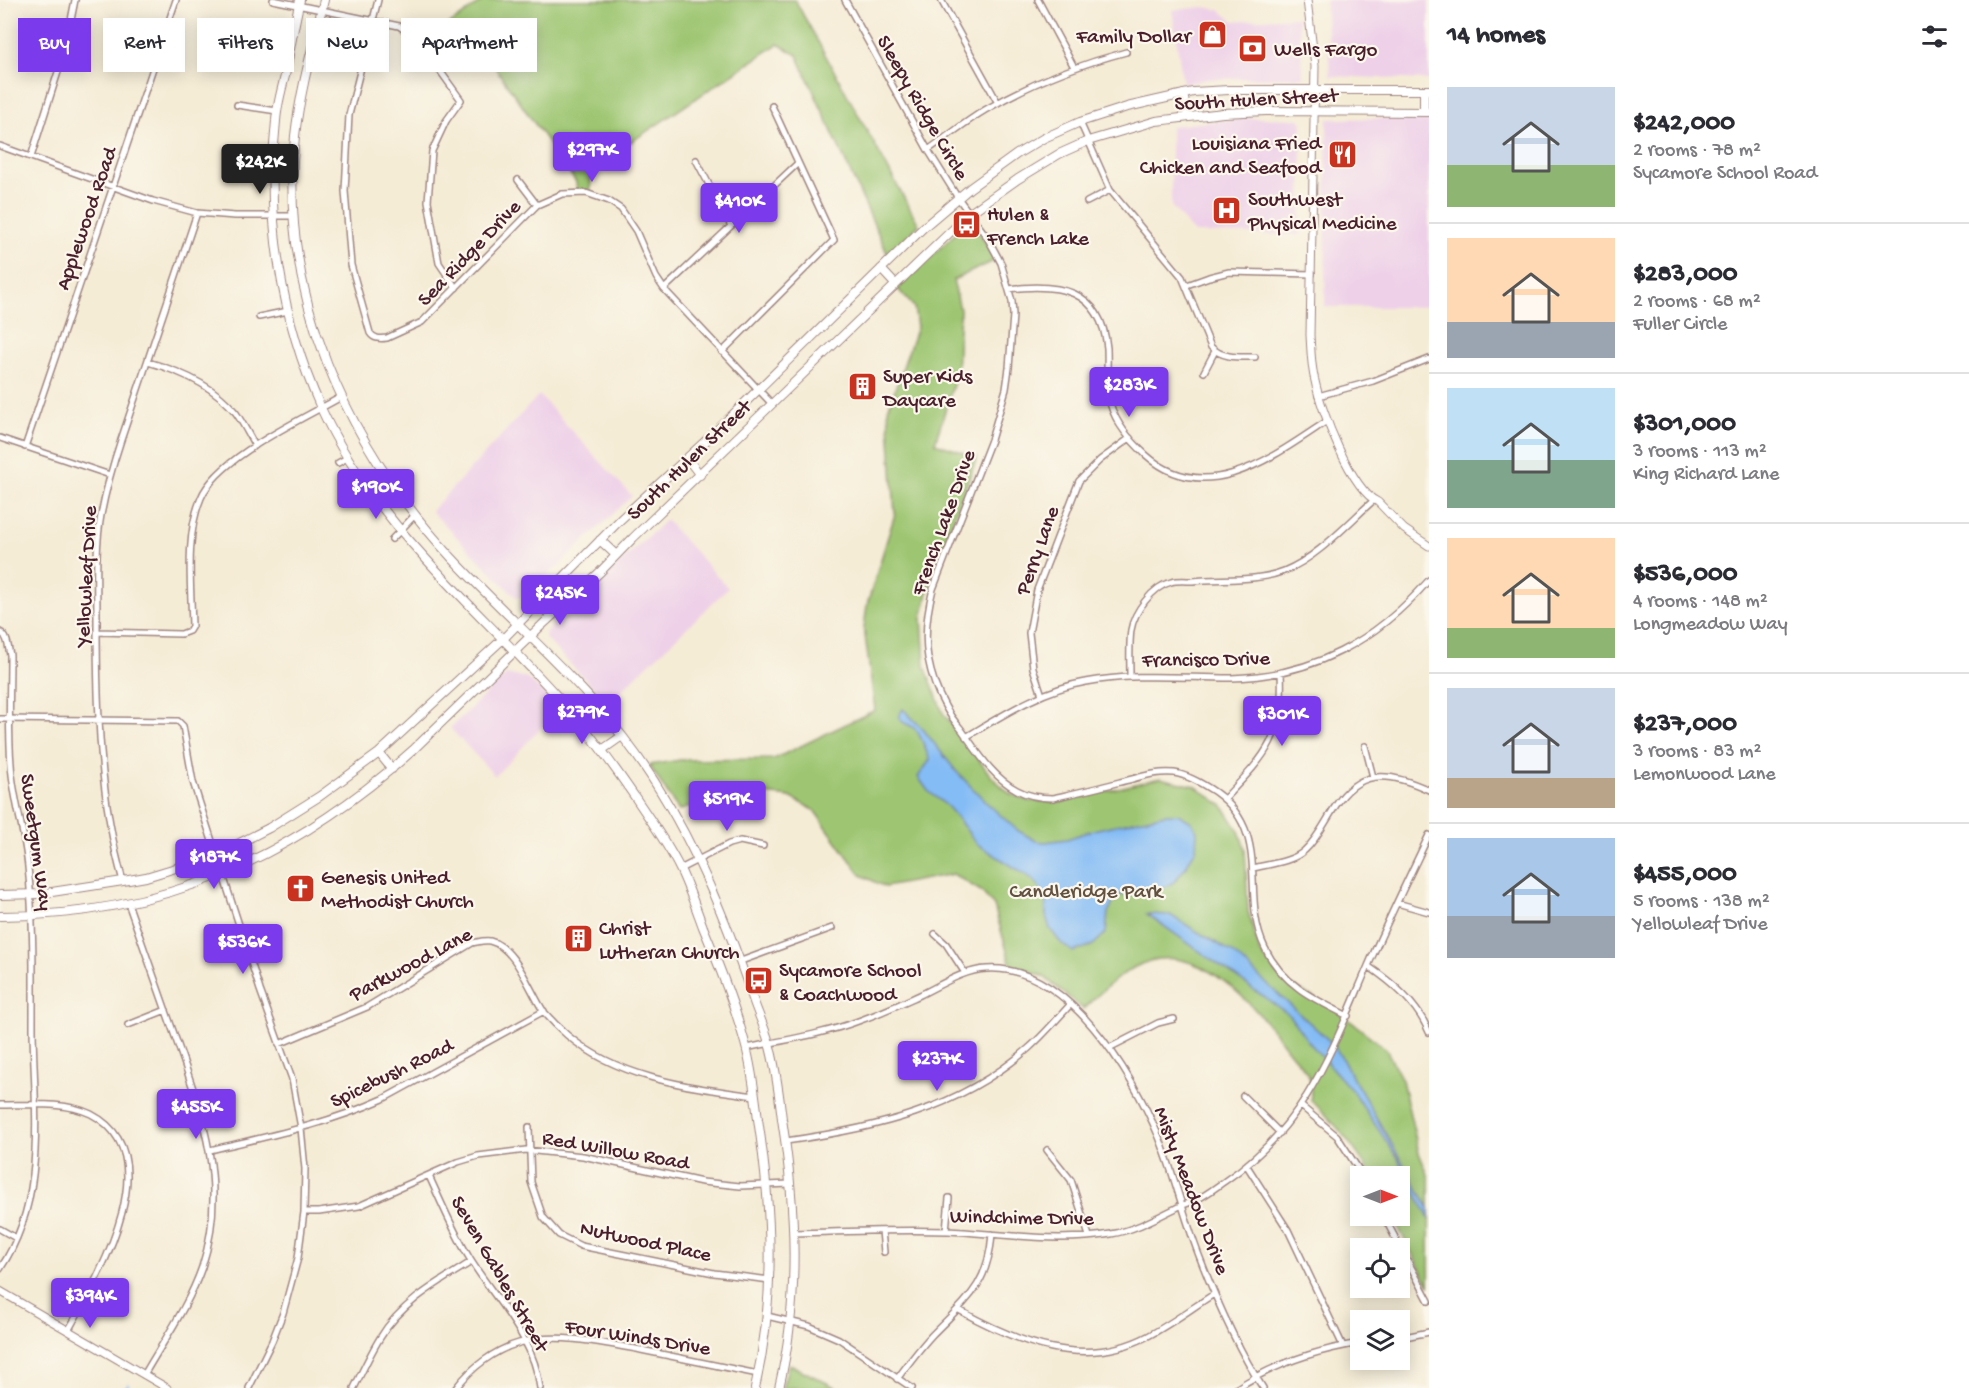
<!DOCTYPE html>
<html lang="en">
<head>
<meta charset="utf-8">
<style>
  body { margin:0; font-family:"Gochi Hand",sans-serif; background:#f2f2f3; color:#2b2b33; height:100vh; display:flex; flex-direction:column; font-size:22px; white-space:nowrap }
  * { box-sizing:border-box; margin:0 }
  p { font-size:20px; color:#7c7c81 }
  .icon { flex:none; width:33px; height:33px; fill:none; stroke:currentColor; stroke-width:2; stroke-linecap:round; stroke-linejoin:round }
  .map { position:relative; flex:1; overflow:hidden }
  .details { display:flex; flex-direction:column; background:#fff; width:540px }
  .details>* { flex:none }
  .hud { position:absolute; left:18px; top:18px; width:570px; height:54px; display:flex; gap:12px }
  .needle { width:39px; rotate:90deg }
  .tools { position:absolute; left:1350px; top:1166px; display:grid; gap:12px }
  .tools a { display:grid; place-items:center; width:60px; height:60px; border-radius:0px; background:#fff; box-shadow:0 3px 15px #0003; font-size:30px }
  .price { position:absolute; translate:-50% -51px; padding:0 14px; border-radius:6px; background:#7c3aed; color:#fff; font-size:20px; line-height:39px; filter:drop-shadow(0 2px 3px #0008) }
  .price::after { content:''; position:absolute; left:50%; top:36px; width:18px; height:14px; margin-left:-9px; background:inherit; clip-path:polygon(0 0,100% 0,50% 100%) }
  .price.active { background:#222; color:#fff }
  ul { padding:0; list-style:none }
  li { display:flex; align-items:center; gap:18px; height:150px; padding:0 18px }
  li+li { border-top:2px solid #e1e1e2 }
  li span { display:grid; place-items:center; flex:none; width:168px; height:120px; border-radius:0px; color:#555 }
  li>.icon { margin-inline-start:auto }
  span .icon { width:72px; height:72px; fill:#fffc; stroke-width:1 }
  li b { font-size:26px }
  h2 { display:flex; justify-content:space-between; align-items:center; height:72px; padding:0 18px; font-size:26px }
  .pill { padding:0 21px; border-radius:0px; background:#fff; box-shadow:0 3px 15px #0003; font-size:21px; line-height:54px }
  .pill.active { background:#7c3aed; color:#fff }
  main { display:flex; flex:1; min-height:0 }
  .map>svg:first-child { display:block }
  .built { fill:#eed0e8 }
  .green { fill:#9ec672; stroke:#74724e; stroke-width:1.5 }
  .water { fill:#84bcf5; stroke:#676e90; stroke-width:1.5 }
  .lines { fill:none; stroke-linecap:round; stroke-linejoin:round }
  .stream { stroke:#84bcf5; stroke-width:2 }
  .minor-casing { stroke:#a08680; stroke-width:8 }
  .tertiary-casing { stroke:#a08680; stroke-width:9 }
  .secondary-casing { stroke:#a08680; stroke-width:10 }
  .minor { stroke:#fff; stroke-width:5 }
  .tertiary { stroke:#fff; stroke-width:7 }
  .secondary { stroke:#fff; stroke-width:8 }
  .labels { text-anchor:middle; stroke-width:4.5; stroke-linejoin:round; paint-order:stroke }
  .poi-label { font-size:21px; fill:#4a1f2b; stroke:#fbf7ec; text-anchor:start }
  .street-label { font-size:21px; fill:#4a1f2b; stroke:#fbf7ec }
  .park-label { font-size:21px; fill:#635140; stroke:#fbf7ec }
</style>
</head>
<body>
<main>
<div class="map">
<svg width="1429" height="1388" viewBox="0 0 1429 1388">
  <rect width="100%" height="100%" fill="#fbf7ec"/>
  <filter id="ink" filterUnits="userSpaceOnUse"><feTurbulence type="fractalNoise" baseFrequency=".0167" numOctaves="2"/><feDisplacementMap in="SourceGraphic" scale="12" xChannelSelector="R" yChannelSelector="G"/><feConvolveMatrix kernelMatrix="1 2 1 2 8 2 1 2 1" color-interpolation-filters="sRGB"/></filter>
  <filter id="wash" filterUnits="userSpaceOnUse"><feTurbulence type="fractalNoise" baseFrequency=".008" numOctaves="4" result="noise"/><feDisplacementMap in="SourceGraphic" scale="24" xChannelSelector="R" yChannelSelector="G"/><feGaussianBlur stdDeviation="1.35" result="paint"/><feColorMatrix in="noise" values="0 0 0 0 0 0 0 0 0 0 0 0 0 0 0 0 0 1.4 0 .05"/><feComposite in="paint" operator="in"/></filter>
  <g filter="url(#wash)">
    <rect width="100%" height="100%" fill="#f5ecd6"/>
    <path class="built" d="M1325 0H1429V80L1330 76Z
      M1204 7 1219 10 1234 21 1298 17 1303 77 1208 79 1183 84 1172 10Z
      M1248 118 1299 119 1302 123 1301 235 1194 233 1171 206V126Z
      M1429 118V305L1420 307H1325L1327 119Z
      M539 395 632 496 525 597H516L431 511Z
      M666 520 728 588 608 703 545 638 546 632Z
      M506 675 525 677 560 708 495 776 450 728Z"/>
    <path class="green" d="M484 0H795L919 225 888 255 797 55 778 44 592 168 590 192 577 191 576 182 468 29 436 55 425 42Z
      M967 222H973L996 260 953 280 960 309 957 372 935 443 977 457 932 576 922 618 925 666 943 713 991 776 1009 793 1028 801 1061 802 1160 778 1195 786 1223 806 1239 831 1245 849 1248 911 1260 952 1284 982 1336 1010 1386 1049 1402 1080 1419 1153 1429 1177V1286L1392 1215H1400V1176H1371C1355 1146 1335 1123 1311 1100 1310 1093 1312 1083 1309 1077 1305 1068 1295 1059 1289 1051 1261 1013 1205 945 1150 961 1126 967 1101 992 1083 1009L1043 976 1011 965 994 906 981 891 953 874 885 887 861 875 814 810 790 797 727 790 679 811 649 765 680 760 774 759 875 710 864 628 867 605 895 514 888 409 917 327 914 307 898 289Z
      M789 1364 837 1388H782Z"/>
    <path class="water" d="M903 709 923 729 956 771 987 803 1017 830 1036 841 1045 842 1067 839 1093 830 1165 814H1178L1192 822 1197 831 1196 849 1185 868 1174 882 1155 893 1118 895 1108 912 1106 933 1093 945 1073 952 1060 942 1050 929 1046 916V903L1038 885 1031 878 977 844 955 815 947 806 928 791 918 777 930 760C926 752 921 734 915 729 911 724 902 725 900 718 899 714 901 712 903 709Z
      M1147 914 1170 915 1233 953 1334 1045 1429 1208V1219L1397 1157 1353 1092 1308 1041 1288 1014Z"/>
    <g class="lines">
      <path class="stream" d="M124 1388 128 1386V1384"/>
    </g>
  </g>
  <g filter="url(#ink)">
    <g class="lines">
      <defs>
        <path id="minor" d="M273 0 399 26 418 40 461 100 446 121 432 151 428 201 439 263 456 288
          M378 0 349 115 345 191 351 265 370 333C374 339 380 339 387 338L422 322 537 205 562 194 586 193 609 201 621 209 636 231 656 277 664 289 772 404
          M845 0 928 150 958 198 987 237 1001 263 1012 301 1013 315 1009 368 1006 389 991 440 933 589C927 612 924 634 928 658 931 674 937 692 945 706 949 714 955 722 961 729 977 751 992 777 1017 790 1028 796 1041 798 1053 798 1075 793 1098 788 1120 782 1138 778 1155 771 1174 773 1188 775 1203 784 1215 792 1274 834 1239 895 1265 948 1282 984 1313 999 1348 1016
          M941 0 998 103
          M1038 0 1074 67
          M237 105 277 111
          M1080 122 1110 190 1182 277 1211 347C1223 359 1240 357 1255 357
          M0 146 153 201 197 213 235 216H293
          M928 150C947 137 965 122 985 110 1029 84 1077 65 1126 52
          M31 157 65 50 75 0
          M696 160 731 226
          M518 180 537 205
          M1087 202 1110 190
          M1187 285 1209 277 1229 272 1312 274
          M664 289 798 163
          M1009 289C1058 283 1101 288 1107 348 1108 366 1105 385 1110 403 1116 424 1130 440 1146 455 1206 509 1274 456 1327 421
          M259 317 288 311
          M722 352 834 240 772 106
          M148 362C180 371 215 386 236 413 243 423 249 435 255 446
          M1204 372 1215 351
          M1318 396 1373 381 1429 359
          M0 438 110 475
          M25 447 176 0
          M338 463 347 458
          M392 539 415 515
          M0 632C8 636 8 647 10 655 10 691 8 728 11 764 13 799 25 832 28 867 34 921 33 976 33 1030 34 1111 48 1198 0 1269
          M97 632 181 634 189 631 192 626C191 586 185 535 201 498 218 457 303 419 341 397
          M1130 676C1130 661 1129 645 1131 630 1134 612 1152 587 1171 582 1177 580 1186 581 1193 581 1223 578 1256 582 1284 571 1317 558 1347 524 1374 500
          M1042 695 1033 668 1029 633 1037 590 1079 481 1100 460 1130 438
          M0 719 178 721 183 726 193 782 260 990 292 1079 301 1128 305 1169 304 1212 298 1258 283 1313 272 1341 249 1388
          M966 737C1003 715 1043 689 1086 682 1134 673 1182 678 1231 678 1313 676 1376 641 1429 580
          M1365 746 1373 777
          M1224 799C1267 754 1284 738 1281 672
          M1253 868C1269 864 1293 862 1305 850 1320 836 1327 817 1339 801 1364 766 1396 775 1429 790
          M680 869 729 844 740 841 763 846
          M123 881C99 797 97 707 97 619 97 585 95 549 101 515 106 489 113 464 121 440L197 213
          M128 903C143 945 157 986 172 1028 200 1108 230 1182 202 1267 189 1305 164 1340 144 1375
          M1397 903 1429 912
          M935 934 946 944 965 973
          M741 961 832 928
          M1368 966C1393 983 1417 1003 1429 1032
          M128 1025 166 1010
          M279 1044 367 1007 472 943C478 942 484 940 490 941 516 947 530 992 544 1012 551 1020 559 1028 567 1035 619 1079 689 1087 755 1096
          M746 1048C784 1040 825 1034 861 1020 881 1013 900 1004 920 995 941 985 963 970 987 969 1067 964 1132 1073 1159 1137 1175 1176 1184 1218 1200 1258 1217 1302 1237 1348 1263 1388
          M1109 1048 1158 1023 1174 1019
          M1243 1096 1280 1133
          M0 1105C29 1105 64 1101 91 1114 171 1155 97 1279 68 1331
          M1301 1106 1337 1136 1363 1176
          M529 1127 531 1182 543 1217 559 1235 581 1246 714 1273 770 1280
          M786 1141C877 1128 958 1110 1029 1048 1044 1035 1057 1019 1070 1005
          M210 1150C269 1136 328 1124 383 1099L544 1011
          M1047 1150 1071 1180 1089 1236
          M1247 1166 1288 1230 1343 1346
          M429 1176C442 1204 454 1233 470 1259 496 1301 534 1337 540 1388
          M304 1212H319L359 1206 458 1162 478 1156 526 1150 583 1156 702 1182 740 1186 790 1184
          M1383 1215 1429 1301
          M0 1229 16 1238
          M882 1231 884 1252
          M946 1231 949 1198
          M794 1233C845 1232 897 1229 948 1231 1002 1234 1057 1243 1111 1234 1135 1230 1156 1218 1178 1207 1183 1205 1189 1203 1194 1201 1205 1196 1215 1188 1225 1181 1306 1126 1331 1052 1368 966 1387 922 1408 879 1429 835
          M959 1310C1016 1342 1084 1370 1148 1336 1171 1324 1192 1308 1214 1294
          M767 1316 809 1326 839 1339 912 1388
          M1400 1338 1429 1332
          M897 1379C908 1364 919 1349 932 1335 966 1300 988 1287 992 1234
          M354 1388C362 1372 370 1354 380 1338 401 1303 437 1283 471 1262
          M456 1388C471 1368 494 1350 519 1343 556 1332 604 1343 641 1350 680 1358 719 1366 758 1374
          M1237 1388C1274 1364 1317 1350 1360 1343"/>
        <path id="tertiary" d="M1307 0 1315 66 1310 335C1311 351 1311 366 1315 381 1321 410 1351 490 1378 502L1404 529 1429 546
          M0 1291 167 1388"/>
        <path id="secondary" d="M300 0C294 25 290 50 285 76 281 91 277 106 276 121 265 218 281 319 321 408 375 527 480 609 565 705 591 734 613 765 635 797 651 821 668 844 680 869 689 888 696 908 703 927 719 965 734 1003 745 1043 752 1068 755 1094 758 1119 772 1211 776 1297 755 1388
          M324 0C313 45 300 91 295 136 278 294 346 444 452 558 508 618 572 672 623 737 683 814 722 907 753 999 758 1014 765 1028 769 1043 776 1067 779 1094 782 1119 796 1209 800 1299 779 1388
          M1183 94 1188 117
          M1424 112V90
          M881 269 895 284
          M687 458 700 475
          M600 540 616 555
          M602 750 622 736
          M379 753 392 769
          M0 895 39 894 123 881 146 877 212 857 269 828 320 796 379 753 504 638 621 519 711 436 924 227 970 188 1017 154 1044 138 1080 122 1127 107 1193 92 1229 90H1429
          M0 916C163 916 293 858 413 750L542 625 600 572 633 538 970 213 1018 179 1059 154 1088 141 1156 121 1223 113 1266 111 1429 112"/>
      </defs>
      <use href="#minor" class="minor-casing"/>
      <use href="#tertiary" class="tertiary-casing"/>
      <use href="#secondary" class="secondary-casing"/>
      <use href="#minor" class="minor"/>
      <use href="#tertiary" class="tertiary"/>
      <use href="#secondary" class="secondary"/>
    </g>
  </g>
  <defs>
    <symbol id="shop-square" viewBox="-11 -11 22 22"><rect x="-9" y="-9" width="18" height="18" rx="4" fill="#c8321e" stroke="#fbf7ec"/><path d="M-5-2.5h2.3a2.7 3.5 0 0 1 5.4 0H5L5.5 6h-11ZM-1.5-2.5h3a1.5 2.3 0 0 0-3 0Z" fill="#fff"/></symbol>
    <symbol id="bank-square" viewBox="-11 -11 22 22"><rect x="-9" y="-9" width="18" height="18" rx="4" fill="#c8321e" stroke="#fbf7ec"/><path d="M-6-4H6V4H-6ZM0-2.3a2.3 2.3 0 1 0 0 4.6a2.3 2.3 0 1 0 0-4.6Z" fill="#fff"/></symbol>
    <symbol id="restaurant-square" viewBox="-11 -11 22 22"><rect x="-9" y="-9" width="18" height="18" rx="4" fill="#c8321e" stroke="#fbf7ec"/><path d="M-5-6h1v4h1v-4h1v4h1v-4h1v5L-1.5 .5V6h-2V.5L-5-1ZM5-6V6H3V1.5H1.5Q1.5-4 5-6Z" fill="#fff"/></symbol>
    <symbol id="hospital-square" viewBox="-11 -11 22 22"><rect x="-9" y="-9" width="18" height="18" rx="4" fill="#c8321e" stroke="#fbf7ec"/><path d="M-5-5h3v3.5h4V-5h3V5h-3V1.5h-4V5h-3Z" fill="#fff"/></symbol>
    <symbol id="bus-square" viewBox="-11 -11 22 22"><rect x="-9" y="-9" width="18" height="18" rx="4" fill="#c8321e" stroke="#fbf7ec"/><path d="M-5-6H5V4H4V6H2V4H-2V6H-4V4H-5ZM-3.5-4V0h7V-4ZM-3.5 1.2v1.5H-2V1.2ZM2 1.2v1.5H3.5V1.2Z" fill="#fff"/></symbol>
    <symbol id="building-square" viewBox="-11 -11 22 22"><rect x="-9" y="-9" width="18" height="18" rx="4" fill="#c8321e" stroke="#fbf7ec"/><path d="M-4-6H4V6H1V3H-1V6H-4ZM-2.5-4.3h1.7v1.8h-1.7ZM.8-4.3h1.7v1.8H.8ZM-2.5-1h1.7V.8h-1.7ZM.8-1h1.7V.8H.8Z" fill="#fff"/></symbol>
    <symbol id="church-square" viewBox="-11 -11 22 22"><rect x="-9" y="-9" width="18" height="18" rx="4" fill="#c8321e" stroke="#fbf7ec"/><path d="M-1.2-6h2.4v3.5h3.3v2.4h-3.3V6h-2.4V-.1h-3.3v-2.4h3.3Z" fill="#fff"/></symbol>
  </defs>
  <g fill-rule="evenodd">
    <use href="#shop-square" x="1196" y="18" width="33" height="33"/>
    <use href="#bank-square" x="1236" y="32" width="33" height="33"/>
    <use href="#restaurant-square" x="1326" y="138" width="33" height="33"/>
    <use href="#hospital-square" x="1210" y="194" width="33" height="33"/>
    <use href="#bus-square" x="950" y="208" width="33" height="33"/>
    <use href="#building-square" x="846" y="370" width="33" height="33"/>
    <use href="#church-square" x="284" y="872" width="33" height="33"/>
    <use href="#building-square" x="562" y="922" width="33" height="33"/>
    <use href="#bus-square" x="742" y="964" width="33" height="33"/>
  </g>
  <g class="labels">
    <g class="poi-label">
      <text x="1191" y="42" text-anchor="end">Family Dollar</text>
      <text x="1274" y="55">Wells Fargo</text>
      <text x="1321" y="149" text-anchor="end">Louisiana Fried<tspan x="1321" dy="24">Chicken and Seafood</tspan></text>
      <text x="1248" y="205">Southwest<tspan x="1248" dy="24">Physical Medicine</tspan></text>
      <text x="987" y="220">Hulen &amp;<tspan x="987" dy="24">French Lake</tspan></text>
      <text x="883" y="382">Super Kids<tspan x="883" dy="24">Daycare</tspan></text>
      <text x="321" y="883">Genesis United<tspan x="321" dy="24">Methodist Church</tspan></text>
      <text x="599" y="934">Christ<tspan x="599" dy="24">Lutheran Church</tspan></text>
      <text x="779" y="976">Sycamore School<tspan x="779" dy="24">&amp; Coachwood</tspan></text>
    </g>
    <g class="street-label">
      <text transform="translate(1256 98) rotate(-3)" y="7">South Hulen Street</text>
      <text transform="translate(924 107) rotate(60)" y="7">Sleepy Ridge Circle</text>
      <text transform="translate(85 218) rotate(-71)" y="7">Applewood Road</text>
      <text transform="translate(468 252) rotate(-46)" y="7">Sea Ridge Drive</text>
      <text transform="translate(688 459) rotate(-44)" y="7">South Hulen Street</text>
      <text transform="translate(942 522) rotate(-70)" y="7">French Lake Drive</text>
      <text transform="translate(1036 550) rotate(-70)" y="7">Perry Lane</text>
      <text transform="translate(85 576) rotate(-87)" y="7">Yellowleaf Drive</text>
      <text transform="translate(1206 658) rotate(-1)" y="7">Francisco Drive</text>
      <text transform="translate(38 842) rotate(82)" y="7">Sweetgum Way</text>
      <text transform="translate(410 963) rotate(-28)" y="7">Parkwood Lane</text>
      <text transform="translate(391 1072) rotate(-26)" y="7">Spicebush Road</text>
      <text transform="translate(616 1149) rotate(10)" y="7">Red Willow Road</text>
      <text transform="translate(1193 1190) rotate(69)" y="7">Misty Meadow Drive</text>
      <text transform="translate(1022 1216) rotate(1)" y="7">Windchime Drive</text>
      <text transform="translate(646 1240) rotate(12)" y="7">Nutwood Place</text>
      <text transform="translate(501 1273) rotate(60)" y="7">Seven Gables Street</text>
      <text transform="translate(638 1336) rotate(9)" y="7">Four Winds Drive</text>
    </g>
    <g class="park-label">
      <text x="1086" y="897">Candleridge Park</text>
    </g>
  </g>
</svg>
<div class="tools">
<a><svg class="needle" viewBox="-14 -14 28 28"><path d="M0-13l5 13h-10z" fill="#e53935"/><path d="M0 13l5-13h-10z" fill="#7c7c81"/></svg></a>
<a><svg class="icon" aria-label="locate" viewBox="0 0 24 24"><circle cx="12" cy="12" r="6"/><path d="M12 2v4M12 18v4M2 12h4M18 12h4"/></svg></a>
<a><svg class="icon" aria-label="layers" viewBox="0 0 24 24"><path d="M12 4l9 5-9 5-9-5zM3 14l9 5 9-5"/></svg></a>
</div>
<b class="price" style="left:592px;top:183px">$297K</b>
<b class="price active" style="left:260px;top:195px">$242K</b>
<b class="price" style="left:739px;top:234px">$410K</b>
<b class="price" style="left:1129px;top:418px">$283K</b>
<b class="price" style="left:376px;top:520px">$190K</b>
<b class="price" style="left:560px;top:626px">$245K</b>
<b class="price" style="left:582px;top:745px">$279K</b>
<b class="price" style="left:1282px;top:747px">$301K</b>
<b class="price" style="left:727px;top:832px">$519K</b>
<b class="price" style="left:214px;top:890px">$187K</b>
<b class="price" style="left:243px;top:975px">$536K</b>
<b class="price" style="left:937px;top:1092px">$237K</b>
<b class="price" style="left:196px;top:1140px">$455K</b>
<b class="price" style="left:90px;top:1329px">$394K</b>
<div class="hud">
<a class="pill active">Buy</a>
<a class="pill">Rent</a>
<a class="pill">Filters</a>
<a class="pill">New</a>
<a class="pill">Apartment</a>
</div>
</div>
<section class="details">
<h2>14 homes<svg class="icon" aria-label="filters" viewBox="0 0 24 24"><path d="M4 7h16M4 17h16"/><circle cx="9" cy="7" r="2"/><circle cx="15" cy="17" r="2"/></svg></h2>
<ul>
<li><span style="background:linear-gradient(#c9d6e8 65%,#8fb573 0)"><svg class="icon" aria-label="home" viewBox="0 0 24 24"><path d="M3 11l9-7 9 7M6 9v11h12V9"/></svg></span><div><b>$242,000</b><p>2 rooms · 78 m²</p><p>Sycamore School Road</p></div></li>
<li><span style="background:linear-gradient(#ffd9b3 70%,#9aa5b1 0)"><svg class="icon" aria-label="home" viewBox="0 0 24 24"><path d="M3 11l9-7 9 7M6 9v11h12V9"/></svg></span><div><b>$283,000</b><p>2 rooms · 68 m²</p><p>Fuller Circle</p></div></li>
<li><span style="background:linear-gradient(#bfe0f5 60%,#7fa58c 0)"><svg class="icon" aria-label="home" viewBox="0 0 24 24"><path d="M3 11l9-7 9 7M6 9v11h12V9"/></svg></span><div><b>$301,000</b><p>3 rooms · 113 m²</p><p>King Richard Lane</p></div></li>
<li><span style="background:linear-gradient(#ffd9b3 75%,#8fb573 0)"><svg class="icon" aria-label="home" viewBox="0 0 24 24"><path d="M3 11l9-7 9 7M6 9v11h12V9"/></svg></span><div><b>$536,000</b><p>4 rooms · 148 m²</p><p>Longmeadow Way</p></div></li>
<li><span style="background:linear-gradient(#c9d6e8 75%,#b9a48a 0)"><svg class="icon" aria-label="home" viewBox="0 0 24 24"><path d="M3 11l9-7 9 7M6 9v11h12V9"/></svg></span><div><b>$237,000</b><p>3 rooms · 83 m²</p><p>Lemonwood Lane</p></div></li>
<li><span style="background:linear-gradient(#a9c7e8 65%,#9aa5b1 0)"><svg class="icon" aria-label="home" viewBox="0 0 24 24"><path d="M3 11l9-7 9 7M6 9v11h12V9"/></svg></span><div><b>$455,000</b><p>5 rooms · 138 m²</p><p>Yellowleaf Drive</p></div></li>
</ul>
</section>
</main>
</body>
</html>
